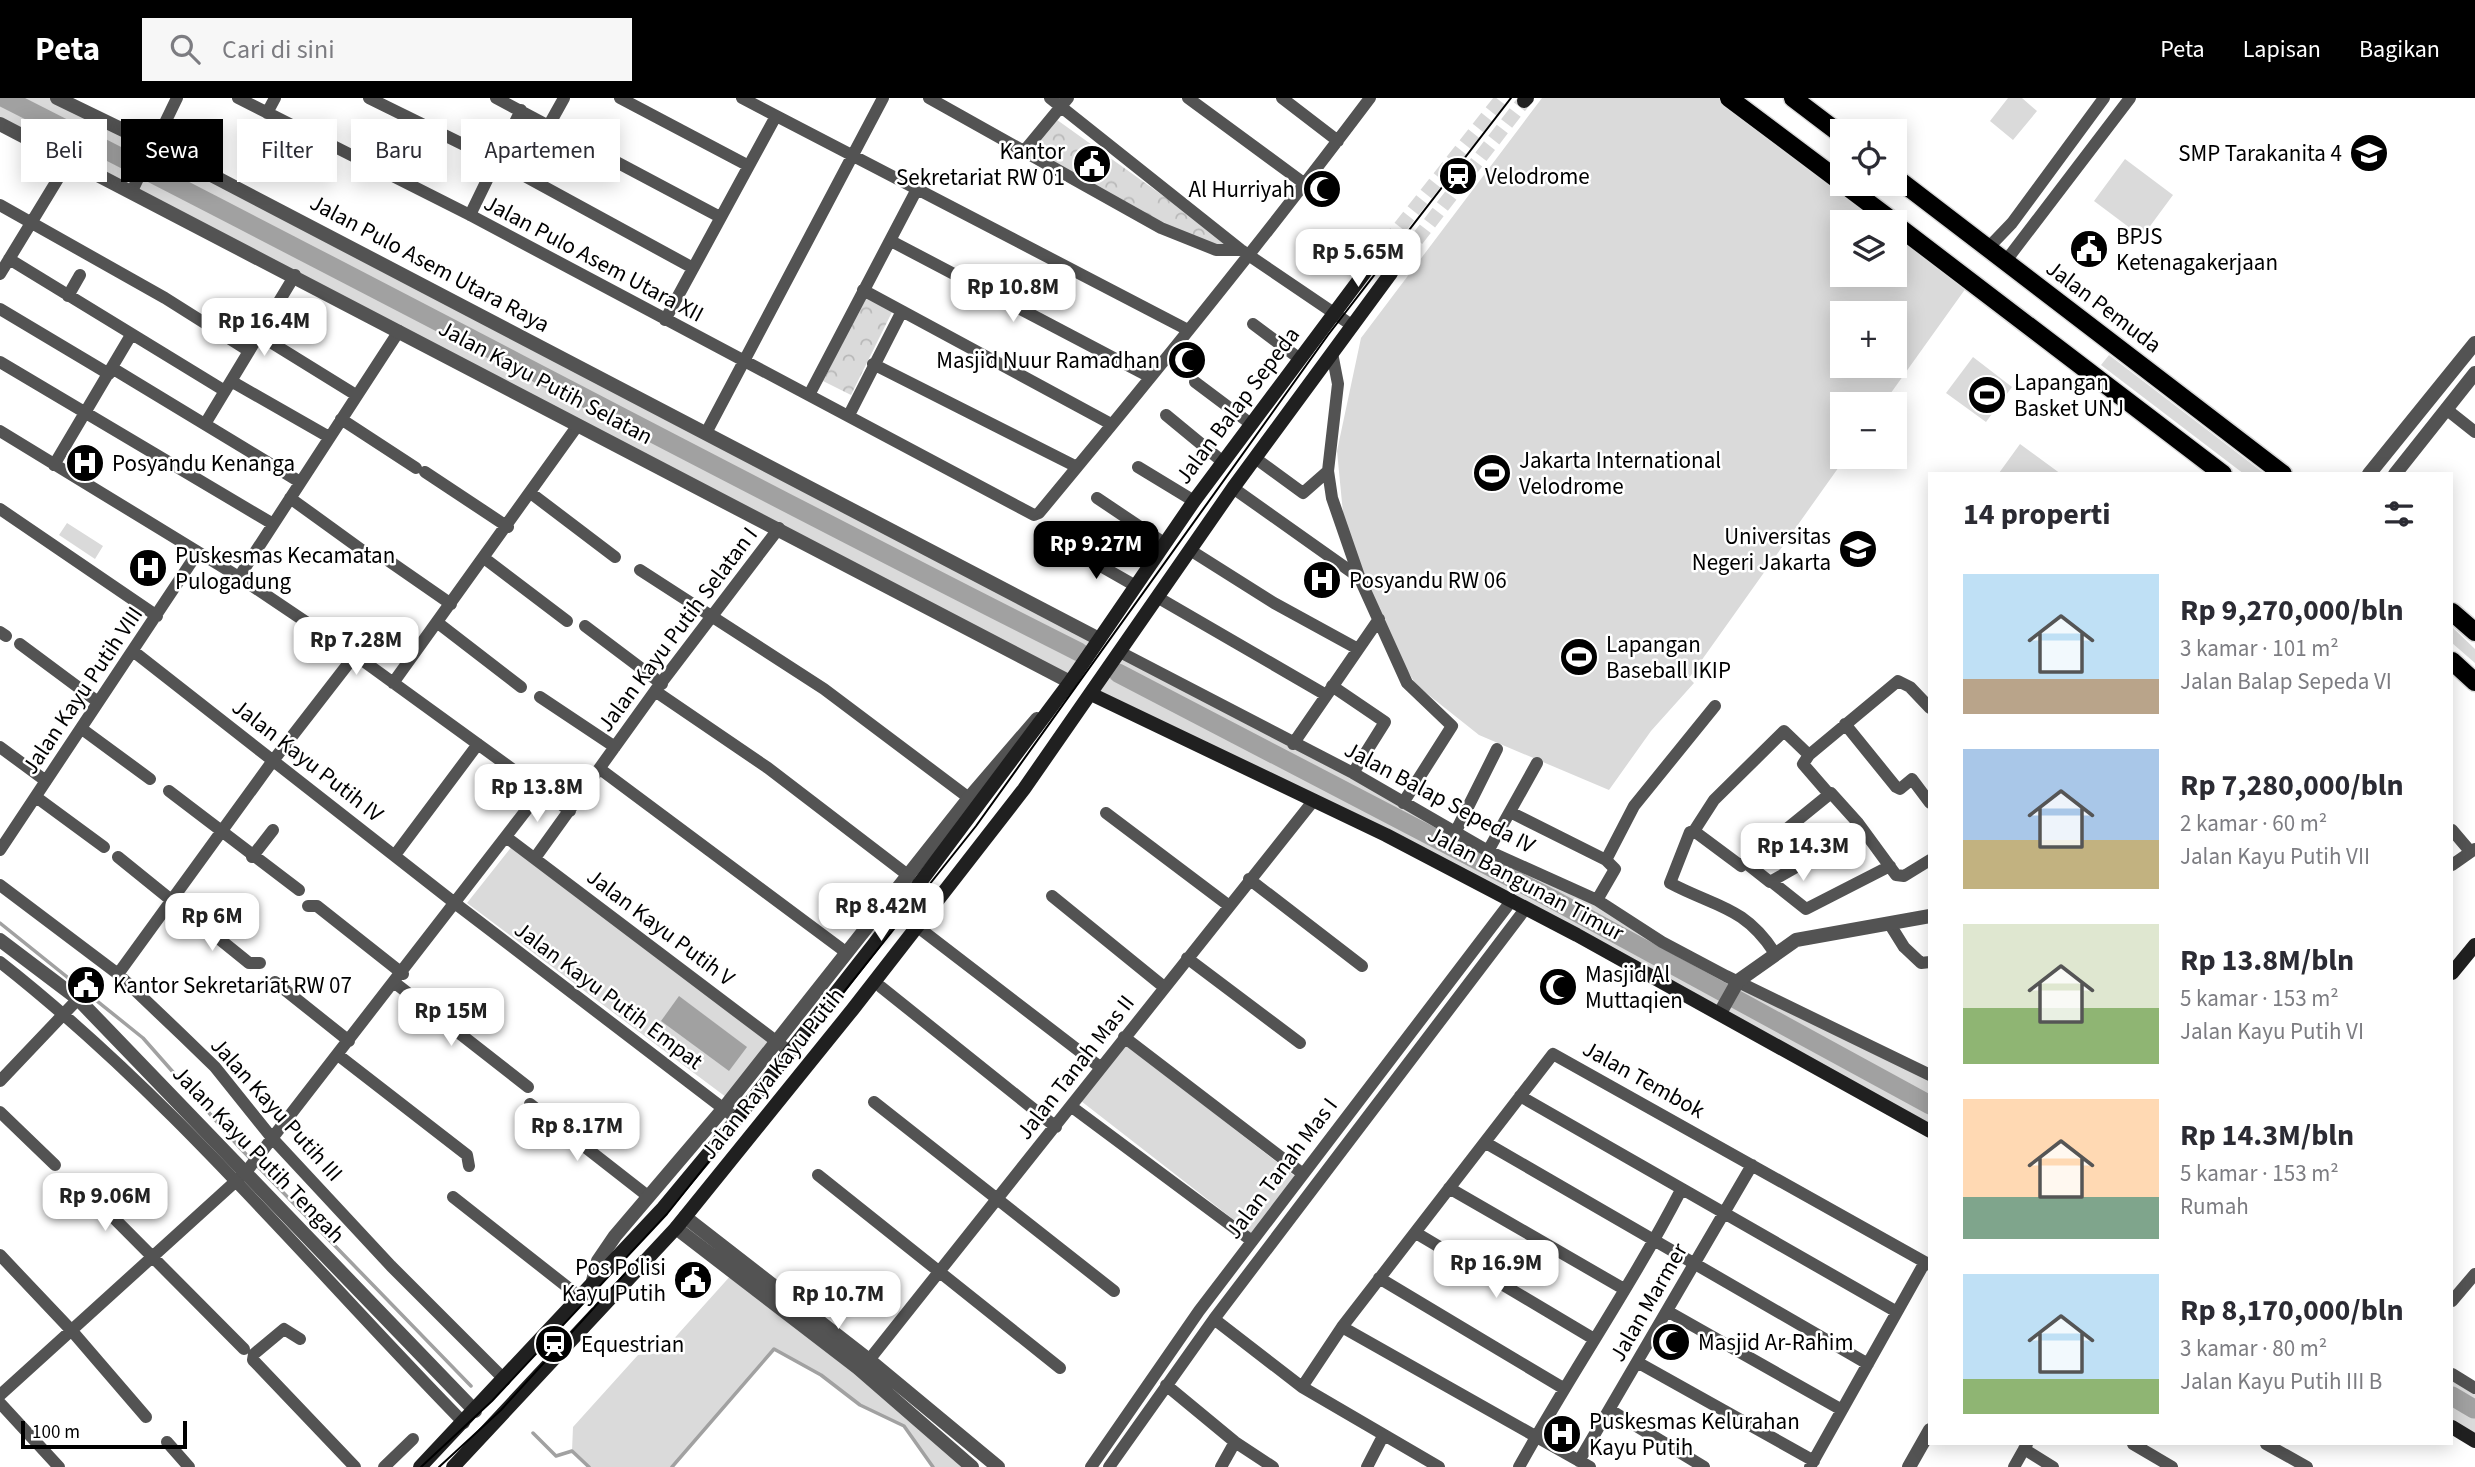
<!DOCTYPE html>
<html lang="id">
<head>
<meta charset="utf-8">
<style>
  body { margin:0; font-family:"Source Sans 3",sans-serif; background:#f7f7f7; color:#2b2b33; height:100vh; display:flex; flex-direction:column; font-size:26px; white-space:nowrap }
  * { box-sizing:border-box; margin:0 }
  p { font-size:23px; color:#7c7c81 }
  .icon { flex:none; width:38px; height:38px; fill:none; stroke:currentColor; stroke-width:2; stroke-linecap:round; stroke-linejoin:round }
  .map { position:relative; flex:1; overflow:hidden }
  .side { position:absolute; left:1928px; top:374px; width:525px; height:973px; display:flex; flex-direction:column; background:#fff; border-radius:0px; box-shadow:0 4px 18px #0003 }
  .side>* { flex:none }
  .top-card { position:absolute; left:21px; top:21px; width:665px; height:63px; display:flex; gap:14px }
  .tools { position:absolute; left:1830px; top:21px; display:grid; gap:14px }
  .tools a { display:grid; place-items:center; width:77px; height:77px; border-radius:0px; background:#fff; box-shadow:0 4px 18px #0003; font-size:35px }
  .scale { position:absolute; left:21px; bottom:18px; width:166px; box-sizing:border-box; padding-left:7px; border:4px solid #000; border-top:0; font-size:19px; line-height:24px; white-space:nowrap; color:#000; -webkit-text-stroke:5px #fff; paint-order:stroke }
  .price { position:absolute; translate:-50% -60px; padding:0 16px; border-radius:14px; background:#fff; color:#222; font-size:23px; line-height:46px; filter:drop-shadow(0 2px 4px #0008) }
  .price::after { content:''; position:absolute; left:50%; top:42px; width:21px; height:16px; margin-left:-10px; background:inherit; clip-path:polygon(0 0,100% 0,50% 100%) }
  .price.selected { background:#000; color:#fff }
  ul { padding:0; list-style:none }
  li { display:flex; align-items:center; gap:21px; height:175px; padding:0 35px }
  li span { display:grid; place-items:center; flex:none; width:196px; height:140px; border-radius:0px; color:#555 }
  li>.icon { margin-inline-start:auto }
  span .icon { width:84px; height:84px; fill:#fffc; stroke-width:1 }
  li b { font-size:30px }
  h2 { display:flex; justify-content:space-between; align-items:center; height:84px; padding:0 35px; font-size:30px }
  .tag { padding:0 24px; border-radius:0px; background:#fff; box-shadow:0 4px 18px #0003; font-size:24px; line-height:63px }
  .tag.selected { background:#000; color:#fff }
  header { display:flex; align-items:center; gap:42px; box-sizing:border-box; height:98px; padding:0 35px; background:#000; color:#fff }
  header strong { font-size:33px }
  nav { display:flex; gap:38px; margin-inline-start:auto; font-size:24px }
  .search { width:490px; height:63px; background:#f7f7f7; display:flex; align-items:center; gap:18px; box-sizing:border-box; padding:0 24px; border-radius:0px; color:#7c7c81; font-size:26px }
  .map>svg:first-child { display:block }
  .grass { fill:#dadada; fill-rule:evenodd }
  .forest { fill:url(#forest-crowns) }
  .water { fill:#a1a1a1 }
  .lines { fill:none; stroke-linecap:round; stroke-linejoin:round }
  .stream { stroke:#a1a1a1; stroke-width:3.5 }
  .river { stroke:#a1a1a1; stroke-width:19 }
  .secondary-tunnel { stroke:#d9d9d9; stroke-width:14; stroke-dasharray:14 7; stroke-linecap:butt }
  .primary-casing { stroke:#dbdbdb; stroke-width:21 }
  .minor { stroke:#535353; stroke-width:12 }
  .tertiary { stroke:#535353; stroke-width:14 }
  .secondary { stroke:#202020; stroke-width:14 }
  .primary { stroke:#000; stroke-width:18 }
  .tram { stroke:#000; stroke-width:2 }
  .labels { text-anchor:middle; stroke-width:5; stroke-linejoin:round; paint-order:stroke }
  .poi-label { font-size:23px; fill:#000; stroke:#fff; text-anchor:start }
  .street-label { font-size:23px; fill:#000; stroke:#fff }
</style>
</head>
<body>
<header>
<strong>Peta</strong>
<div class="search"><svg class="icon" aria-label="search" viewBox="0 0 24 24"><circle cx="10" cy="10" r="6"/><path d="M15 15l6 6"/></svg>Cari di sini</div>
<nav><a>Peta</a><a>Lapisan</a><a>Bagikan</a></nav>
</header>
<div class="map">
<svg width="2475" height="1369" viewBox="0 0 2475 1369">
  <defs>
    <pattern id="forest-crowns" width="20" height="18" patternUnits="userSpaceOnUse" patternTransform="scale(1.75)"><rect width="20" height="18" fill="#dadada"/><path d="M2 6a3 3 0 1 1 6 0M12 15a3 3 0 1 1 6 0" fill="none" stroke="#b9b9b9"/></pattern>
  </defs>
  <rect width="100%" height="100%" fill="#fff"/>
  <path class="grass" d="M0 0H53L1099 541 1070 584 0 26Z
    M1542 0H1729L1893 124H1843V177H1895V126L1971 183 1883 306H1843V359H1846L1689 580 1694 585 1651 633 1609 692 1479 637 1416 587 1360 492 1343 415 1337 353 1361 240ZM1843 215H1895V268H1843Z
    M2008 0H2022L2037 13 2013 42 1990 23Z
    M2125 61 2173 97 2142 139 2094 103Z
    M2109 257 2265 376H2244L2101 267Z
    M1973 259 2012 289 1986 324 1946 295Z
    M2020 346 2061 376 1999 375Z
    M67 425 103 448 95 461 59 437Z
    M2452 529 2475 551V565L2452 545Z
    M1120 554 1403 705 1597 802 1662 844 1930 977V1033L1577 837 1091 596Z
    M513 747 786 943 734 1005 467 805Z
    M1125 946 1296 1079 1252 1136 1081 1003Z
    M733 1175 971 1369H933L904 1328 860 1307 821 1277 774 1252 672 1369H589L572 1353 573 1329 638 1257 661 1255Z
    M2452 1277 2475 1291V1343L2452 1329Z"/>
  <path class="forest" d="M1053 19 1236 150 1211 148 1023 57Z
    M867 196 894 210 851 297 823 283Z"/>
  <path class="water" d="M679 898 747 949 729 973 661 923Z"/>
  <g class="lines">
    <path class="stream" d="M0 825 143 940 240 1050 471 1288
      M533 1335 556 1358 572 1353 589 1369
      M672 1369 774 1251 821 1277 860 1307 904 1328 933 1369"/>
    <path class="river" d="M4 0C364 182 719 373 1079 554
      M1118 575 1554 802 1930 1007
      M2452 1298 2474 1311"/>
    <path class="secondary-tunnel" d="M1374 162 1502 0
      M1391 175 1524 3"/>
    <defs>
      <path id="primary" d="M1729 0 1894 124
        M1793 0 1843 38
        M1895 79 2283 376
        M1895 126 2223 376
        M2452 514 2475 534
        M2452 563 2475 584"/>
    </defs>
    <use href="#primary" class="primary-casing"/>
    <path class="minor" d="M238 0 470 117 1034 417 1039 415C1152 279 1264 141 1370 0
      M369 0 497 63 693 170
      M496 0 720 119
      M620 0 747 67
      M742 0 1188 232
      M929 0 1161 130 1216 152H1241
      M1050 0 1241 152 1353 228
      M1188 0 1305 86
      M1282 0 1338 43
      M267 15 275 0
      M549 27 564 0
      M1025 52 1068 0
      M132 93 177 0
      M0 107 165 200 249 253
      M470 117 521 12
      M891 143 1150 279
      M1988 150 2012 125 2104 0
      M9 161 225 293
      M2005 164 2130 0
      M0 176 70 61
      M863 192 1111 326
      M68 198 80 177
      M0 211 109 276
      M665 222 776 18
      M1253 226 1300 261
      M259 237 356 297
      M1332 255 1338 286 1328 373 1332 400 1360 481 1407 585 1452 628 1403 705
      M0 264 273 426
      M873 266 1077 369
      M112 270 300 384
      M231 283 329 339
      M1195 284 1251 326
      M809 297 917 91
      M2446 311 2475 334
      M849 317 902 213
      M1166 317 1223 364
      M341 321 416 370
      M205 326 295 177
      M0 333 239 479 355 557 570 713
      M706 335 883 0
      M1255 360 1303 395 1328 373
      M54 367 131 237
      M1138 369 1194 403
      M425 374 508 429
      M1233 390 1360 480
      M532 396 615 459
      M290 400 366 455
      M1097 400 1164 445
      M0 411 157 518
      M1071 451 1134 487
      M1190 452 1274 505 1358 551
      M484 460 567 523
      M389 463 451 506
      M640 472 824 591 969 700
      M239 479 399 233
      M1157 499 1326 597
      M438 525 521 589
      M585 528 662 586
      M0 534 6 538
      M20 546 98 604
      M133 553 456 806 737 1021
      M1120 554 1353 675 1488 753 1597 802 1662 844 1726 878 1930 977
      M393 585 578 327
      M1332 588 1385 624 1353 675
      M655 593 768 670 909 778
      M540 599 615 649
      M1845 626 1896 689 1900 691 1912 681 1930 705
      M82 631 150 681
      M1293 646 1379 521
      M0 649 46 683
      M1809 657 1898 583 1910 589 1930 610
      M600 671 847 855
      M169 693 299 792
      M36 699 104 749
      M1106 715 1228 807
      M1512 715 1606 762
      M2452 732 2469 752
      M1694 733 1714 702 1784 633 1809 657 1803 666 1829 696
      M1455 735 1497 651
      M506 739 789 953
      M0 752 198 454
      M1488 753 1537 665
      M395 757 478 646
      M118 759 249 865H260
      M252 759 273 732
      M535 760 655 593 779 430
      M1746 765 1770 784 1812 760 1858 725
      M2452 767 2475 751
      M1249 781 1362 868
      M1772 784 1806 811 1890 768
      M0 787 118 876 183 938 215 969 272 1040 391 1168 505 1282
      M1052 798 1164 889
      M1597 802 1615 771 1606 762 1634 708 1715 608
      M308 808H317L403 876
      M1889 825 1904 849 1921 865 1930 864
      M923 833 1100 969
      M1774 854C1744 808 1715 809 1670 785L1690 734 1694 733 1741 768 1831 695 1858 725 1896 777 1904 778 1930 762
      M1187 860 1300 945
      M0 864C172 999 312 1170 464 1325
      M118 876 269 668 355 557
      M275 884 349 943
      M395 885 528 989
      M881 889 1056 1029
      M1124 939 1303 1076
      M338 957 467 1057 469 1068
      M0 983 78 901
      M1520 998 1897 1214
      M874 1004 1114 1193
      M530 1006 649 1099
      M1072 1009 1252 1143
      M0 1014 55 1067
      M1486 1045 1868 1266
      M818 1077 1060 1270
      M81 1087 244 1251
      M1449 1090 1624 1191
      M453 1099 580 1199
      M1416 1135 1594 1241
      M0 1157 72 1233 146 1319
      M1379 1180 1563 1290
      M2452 1203 2475 1176
      M1667 1213 1842 1312
      M1214 1221 1302 1289 1439 1369
      M1342 1229 1590 1369
      M300 1241 284 1231 254 1256 253 1262 355 1369
      M869 1262 1314 702
      M1637 1264 1814 1363
      M2452 1276 2475 1290
      M1166 1287 1235 1344 1273 1369
      M1302 1289 1342 1229 1553 956 1930 1167
      M0 1297 246 1074 541 693
      M0 1305 59 1369
      M1610 1312 1704 1369
      M167 1344 189 1369
      M2133 1346 2172 1369
      M2266 1346 2307 1369
      M2024 1351 2053 1369
      M1579 1363 1752 1067
      M384 1369 413 1341
      M1091 1369 1199 1213 1512 802
      M1109 1369 1214 1221 1526 810
      M1221 1369 1235 1344
      M1367 1369 1383 1338
      M1519 1369C1571 1275 1632 1187 1681 1092
      M1810 1369 1925 1164
      M2014 1369 2027 1346"/>
    <path class="tertiary" d="M57 0 154 47 1099 541
      M0 26 1070 584
      M2369 376 2475 245
      M2395 376 2475 275
      M0 842 78 901 475 1313
      M1720 915 1738 883 1796 842 1930 818
      M685 1119 869 1262 998 1369
      M676 1130 858 1270 972 1369
      M592 1187 598 1163 615 1138 724 1010 969 700 1037 621
      M1909 1369 1930 1332"/>
    <path class="secondary" d="M1524 3 1527 0
      M1091 596 1386 737 1577 837 1930 1033
      M2452 875 2475 847
      M2452 1329 2475 1343
      M420 1369 663 1110 737 1021 874 846 1070 584 1194 403 1374 162
      M453 1369 676 1130 853 911 1024 691 1233 390 1391 175"/>
    <use href="#primary" class="primary"/>
    <path class="tram" d="M421 1369 492 1303 667 1116 976 728 1328 237 1511 0
      M439 1369 501 1312 641 1158"/>
  </g>
  <defs>
    <symbol id="school-disc" viewBox="-11 -11 22 22"><circle r="9.5" fill="#000" stroke="#fff"/><path d="M0-5L7-2L0 1L-7-2ZM-4 1L0 2.5L4 1V4Q0 6-4 4Z" fill="#fff"/></symbol>
    <symbol id="civic-disc" viewBox="-11 -11 22 22"><circle r="9.5" fill="#000" stroke="#fff"/><path d="M-.6-6.5H3V-4.5H.6V-3L4-1V1h2V6H-6V1h2V-1L-.6-3ZM-1.2 2.5V6h2.4V2.5Z" fill="#fff"/></symbol>
    <symbol id="station-disc" viewBox="-11 -11 22 22"><circle r="9.5" fill="#000" stroke="#fff"/><path d="M-3-6H3Q5-6 5-4V2Q5 4 3 4L4.5 6H3L1.5 4h-3L-3 6H-4.5L-3 4Q-5 4-5 2V-4Q-5-6-3-6ZM-3.5-4v3h7v-3ZM-3.5 1v1.5H-2V1ZM2 1v1.5H3.5V1Z" fill="#fff"/></symbol>
    <symbol id="mosque-disc" viewBox="-11 -11 22 22"><circle r="9.5" fill="#000" stroke="#fff"/><path d="M3.5-4.9A6 6 0 1 0 3.5 4.9A5 5 0 1 1 3.5-4.9Z" fill="#fff"/></symbol>
    <symbol id="stadium-disc" viewBox="-11 -11 22 22"><circle r="9.5" fill="#000" stroke="#fff"/><path d="M0-5a6.5 5 0 1 0 0 10a6.5 5 0 1 0 0-10ZM-3.5-1.8h7v3.6h-7Z" fill="#fff"/></symbol>
    <symbol id="hospital-disc" viewBox="-11 -11 22 22"><circle r="9.5" fill="#000" stroke="#fff"/><path d="M-5-5h3v3.5h4V-5h3V5h-3V1.5h-4V5h-3Z" fill="#fff"/></symbol>
    <symbol id="university-disc" viewBox="-11 -11 22 22"><circle r="9.5" fill="#000" stroke="#fff"/><path d="M0-5L7-2L0 1L-7-2ZM-4 1L0 2.5L4 1V4Q0 6-4 4Z" fill="#fff"/></symbol>
  </defs>
  <g fill-rule="evenodd">
    <use href="#school-disc" x="2347" y="33" width="44" height="44"/>
    <use href="#civic-disc" x="1070" y="44" width="44" height="44"/>
    <use href="#station-disc" x="1436" y="56" width="44" height="44"/>
    <use href="#mosque-disc" x="1300" y="69" width="44" height="44"/>
    <use href="#civic-disc" x="2067" y="129" width="44" height="44"/>
    <use href="#mosque-disc" x="1165" y="240" width="44" height="44"/>
    <use href="#stadium-disc" x="1965" y="275" width="44" height="44"/>
    <use href="#hospital-disc" x="63" y="343" width="44" height="44"/>
    <use href="#stadium-disc" x="1470" y="353" width="44" height="44"/>
    <use href="#university-disc" x="1836" y="429" width="44" height="44"/>
    <use href="#hospital-disc" x="126" y="448" width="44" height="44"/>
    <use href="#hospital-disc" x="1300" y="460" width="44" height="44"/>
    <use href="#stadium-disc" x="1557" y="537" width="44" height="44"/>
    <use href="#civic-disc" x="64" y="865" width="44" height="44"/>
    <use href="#mosque-disc" x="1536" y="867" width="44" height="44"/>
    <use href="#civic-disc" x="671" y="1160" width="44" height="44"/>
    <use href="#mosque-disc" x="1649" y="1222" width="44" height="44"/>
    <use href="#station-disc" x="532" y="1224" width="44" height="44"/>
    <use href="#hospital-disc" x="1540" y="1314" width="44" height="44"/>
  </g>
  <g class="labels">
    <g class="poi-label">
      <text x="1065" y="61" text-anchor="end">Kantor<tspan x="1065" dy="26">Sekretariat RW 01</tspan></text>
      <text x="2342" y="63" text-anchor="end">SMP Tarakanita 4</text>
      <text x="1485" y="86">Velodrome</text>
      <text x="1295" y="99" text-anchor="end">Al Hurriyah</text>
      <text x="2116" y="146">BPJS<tspan x="2116" dy="26">Ketenagakerjaan</tspan></text>
      <text x="1160" y="270" text-anchor="end">Masjid Nuur Ramadhan</text>
      <text x="2014" y="292">Lapangan<tspan x="2014" dy="26">Basket UNJ</tspan></text>
      <text x="1519" y="370">Jakarta International<tspan x="1519" dy="26">Velodrome</tspan></text>
      <text x="112" y="373">Posyandu Kenanga</text>
      <text x="1831" y="446" text-anchor="end">Universitas<tspan x="1831" dy="26">Negeri Jakarta</tspan></text>
      <text x="175" y="465">Puskesmas Kecamatan<tspan x="175" dy="26">Pulogadung</tspan></text>
      <text x="1349" y="490">Posyandu RW 06</text>
      <text x="1606" y="554">Lapangan<tspan x="1606" dy="26">Baseball IKIP</tspan></text>
      <text x="1585" y="884">Masjid Al<tspan x="1585" dy="26">Muttaqien</tspan></text>
      <text x="113" y="895">Kantor Sekretariat RW 07</text>
      <text x="666" y="1177" text-anchor="end">Pos Polisi<tspan x="666" dy="26">Kayu Putih</tspan></text>
      <text x="1698" y="1252">Masjid Ar-Rahim</text>
      <text x="581" y="1254">Equestrian</text>
      <text x="1589" y="1331">Puskesmas Kelurahan<tspan x="1589" dy="26">Kayu Putih</tspan></text>
    </g>
    <g class="street-label">
      <text transform="translate(594 160) rotate(28)" y="8">Jalan Pulo Asem Utara XII</text>
      <text transform="translate(430 165) rotate(28)" y="8">Jalan Pulo Asem Utara Raya</text>
      <text transform="translate(2104 208) rotate(37)" y="8">Jalan Pemuda</text>
      <text transform="translate(546 284) rotate(28)" y="8">Jalan Kayu Putih Selatan</text>
      <text transform="translate(1237 307) rotate(-53)" y="8">Jalan Balap Sepeda</text>
      <text transform="translate(677 531) rotate(-53)" y="8">Jalan Kayu Putih Selatan I</text>
      <text transform="translate(82 592) rotate(-56)" y="8">Jalan Kayu Putih VIII</text>
      <text transform="translate(308 662) rotate(38)" y="8">Jalan Kayu Putih IV</text>
      <text transform="translate(1440 699) rotate(28)" y="8">Jalan Balap Sepeda IV</text>
      <text transform="translate(1526 785) rotate(28)" y="8">Jalan Bangunan Timur</text>
      <text transform="translate(661 829) rotate(37)" y="8">Jalan Kayu Putih V</text>
      <text transform="translate(609 897) rotate(37)" y="8">Jalan Kayu Putih Empat</text>
      <text transform="translate(1075 969) rotate(-52)" y="8">Jalan Tanah Mas II</text>
      <text transform="translate(772 975) rotate(-51)" y="8">Jalan Raya Kayu Putih</text>
      <text transform="translate(1644 981) rotate(29)" y="8">Jalan Tembok</text>
      <text transform="translate(277 1011) rotate(48)" y="8">Jalan Kayu Putih III</text>
      <text transform="translate(259 1056) rotate(46)" y="8">Jalan Kayu Putih Tengah</text>
      <text transform="translate(1281 1070) rotate(-53)" y="8">Jalan Tanah Mas I</text>
      <text transform="translate(1648 1204) rotate(-60)" y="8">Jalan Marmer</text>
    </g>
  </g>
</svg>
<div class="tools">
<a><svg class="icon" aria-label="locate" viewBox="0 0 24 24"><circle cx="12" cy="12" r="6"/><path d="M12 2v4M12 18v4M2 12h4M18 12h4"/></svg></a>
<a><svg class="icon" aria-label="layers" viewBox="0 0 24 24"><path d="M12 4l9 5-9 5-9-5zM3 14l9 5 9-5"/></svg></a>
<a>+</a>
<a>−</a>
</div>
<div class="scale">100 m</div>
<b class="price" style="left:1358px;top:191px">Rp 5.65M</b>
<b class="price" style="left:1013px;top:226px">Rp 10.8M</b>
<b class="price" style="left:264px;top:260px">Rp 16.4M</b>
<b class="price selected" style="left:1096px;top:483px">Rp 9.27M</b>
<b class="price" style="left:356px;top:579px">Rp 7.28M</b>
<b class="price" style="left:537px;top:726px">Rp 13.8M</b>
<b class="price" style="left:1803px;top:785px">Rp 14.3M</b>
<b class="price" style="left:881px;top:845px">Rp 8.42M</b>
<b class="price" style="left:212px;top:855px">Rp 6M</b>
<b class="price" style="left:451px;top:950px">Rp 15M</b>
<b class="price" style="left:577px;top:1065px">Rp 8.17M</b>
<b class="price" style="left:105px;top:1135px">Rp 9.06M</b>
<b class="price" style="left:1496px;top:1202px">Rp 16.9M</b>
<b class="price" style="left:838px;top:1233px">Rp 10.7M</b>
<div class="top-card">
<a class="tag">Beli</a>
<a class="tag selected">Sewa</a>
<a class="tag">Filter</a>
<a class="tag">Baru</a>
<a class="tag">Apartemen</a>
</div>
<section class="side">
<h2>14 properti<svg class="icon" aria-label="filters" viewBox="0 0 24 24"><path d="M4 7h16M4 17h16"/><circle cx="9" cy="7" r="2"/><circle cx="15" cy="17" r="2"/></svg></h2>
<ul>
<li><span style="background:linear-gradient(#bfe0f5 75%,#b9a48a 0)"><svg class="icon" aria-label="home" viewBox="0 0 24 24"><path d="M3 11l9-7 9 7M6 9v11h12V9"/></svg></span><div><b>Rp 9,270,000/bln</b><p>3 kamar · 101 m²</p><p>Jalan Balap Sepeda VI</p></div></li>
<li><span style="background:linear-gradient(#a9c7e8 65%,#c2b280 0)"><svg class="icon" aria-label="home" viewBox="0 0 24 24"><path d="M3 11l9-7 9 7M6 9v11h12V9"/></svg></span><div><b>Rp 7,280,000/bln</b><p>2 kamar · 60 m²</p><p>Jalan Kayu Putih VII</p></div></li>
<li><span style="background:linear-gradient(#dfe7d0 60%,#8fb573 0)"><svg class="icon" aria-label="home" viewBox="0 0 24 24"><path d="M3 11l9-7 9 7M6 9v11h12V9"/></svg></span><div><b>Rp 13.8M/bln</b><p>5 kamar · 153 m²</p><p>Jalan Kayu Putih VI</p></div></li>
<li><span style="background:linear-gradient(#ffd9b3 70%,#7fa58c 0)"><svg class="icon" aria-label="home" viewBox="0 0 24 24"><path d="M3 11l9-7 9 7M6 9v11h12V9"/></svg></span><div><b>Rp 14.3M/bln</b><p>5 kamar · 153 m²</p><p>Rumah</p></div></li>
<li><span style="background:linear-gradient(#bfe0f5 75%,#8fb573 0)"><svg class="icon" aria-label="home" viewBox="0 0 24 24"><path d="M3 11l9-7 9 7M6 9v11h12V9"/></svg></span><div><b>Rp 8,170,000/bln</b><p>3 kamar · 80 m²</p><p>Jalan Kayu Putih III B</p></div></li>
</ul>
</section>
</div>
</body>
</html>
